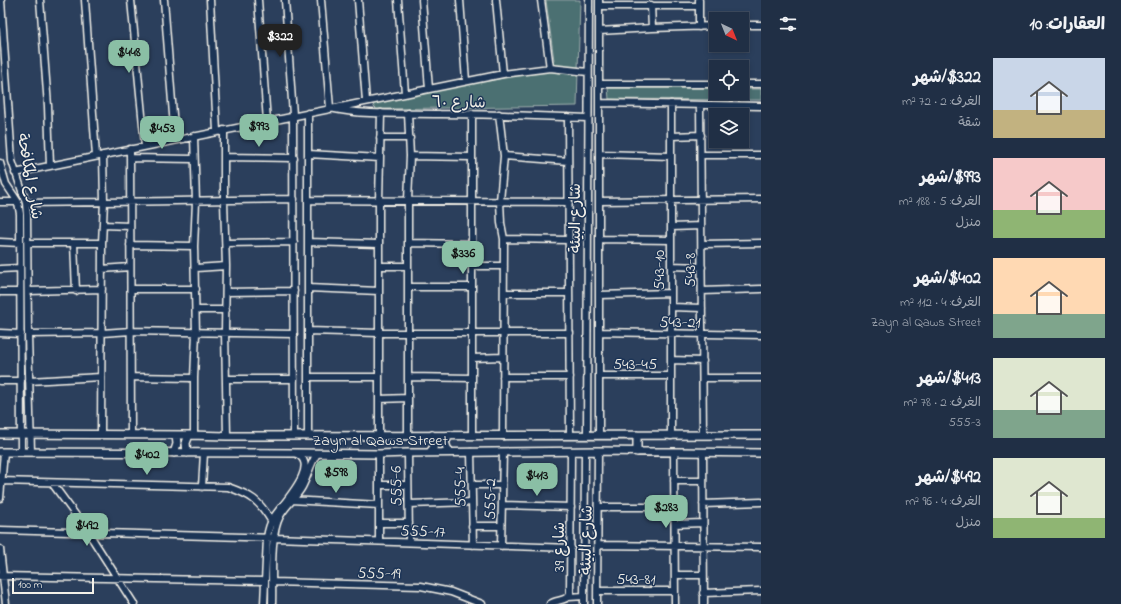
<!DOCTYPE html>
<html lang="ar">
<head>
<meta charset="utf-8">
<style>
  body { margin:0; font-family:"Indie Flower","Playpen Sans Arabic",sans-serif; background:#28374c; color:#f1f3f6; direction:rtl; height:100vh; display:flex; flex-direction:column; font-size:15px; white-space:nowrap }
  * { box-sizing:border-box; margin:0 }
  p { font-size:13px; color:#a2a9b3 }
  .icon { flex:none; width:22px; height:22px; fill:none; stroke:currentColor; stroke-width:2; stroke-linecap:round; stroke-linejoin:round }
  .map { position:relative; flex:1; overflow:hidden; direction:ltr }
  .drawer { display:flex; flex-direction:column; background:#202f45; width:360px }
  .drawer>* { flex:none }
  .needle { width:26px; rotate:137deg }
  .controls { position:absolute; left:709px; top:12px; display:grid; gap:8px }
  .controls a { display:grid; place-items:center; width:40px; height:40px; border-radius:0px; background:#202f45; box-shadow:0 2px 6px #0003,0 0 0 1px #3d4a5e; font-size:20px }
  .scale { position:absolute; left:12px; bottom:10px; width:82px; box-sizing:border-box; padding-left:4px; border:2px solid #f4f1e8; border-top:0; font-size:11px; line-height:14px; white-space:nowrap; color:#f4f1e8; -webkit-text-stroke:3px #1d3557; paint-order:stroke }
  .price { position:absolute; translate:-50% -34px; padding:0 9px; border-radius:8px; background:#8abfa5; color:#111; font-size:13px; line-height:26px; filter:drop-shadow(0 1px 2px #0008) }
  .price::after { content:''; position:absolute; left:50%; top:24px; width:12px; height:9px; margin-left:-6px; background:inherit; clip-path:polygon(0 0,100% 0,50% 100%) }
  .price.current { background:#222; color:#fff }
  ul { padding:0; list-style:none }
  li { display:flex; align-items:center; gap:12px; height:100px; padding:0 16px }
  li span { display:grid; place-items:center; flex:none; width:112px; height:80px; border-radius:0px; color:#555 }
  li>.icon { margin-inline-start:auto }
  span .icon { width:48px; height:48px; fill:#fffc; stroke-width:1 }
  li b { font-size:17px }
  h2 { display:flex; justify-content:space-between; align-items:center; height:48px; padding:0 16px; font-size:17px }
  main { display:flex; flex:1; min-height:0 }
  .map>svg:first-child { display:block }
  .grass { fill:#4b7072; stroke:#a0b0ad }
  .lines { fill:none; stroke-linecap:round; stroke-linejoin:round }
  .minor-casing { stroke:#f4f1e8; stroke-width:9 }
  .major-casing { stroke:#f4f1e8; stroke-width:10 }
  .minor { stroke:#1d3557; stroke-width:6 }
  .major { stroke:#1d3557; stroke-width:7 }
  .labels { text-anchor:middle; stroke-width:3; stroke-linejoin:round; paint-order:stroke }
  .street-label { font-size:16px; fill:#f4f1e8; stroke:#1d3557 }
</style>
</head>
<body>
<main>
<section class="drawer">
<h2>العقارات: 10<svg class="icon" aria-label="filters" viewBox="0 0 24 24"><path d="M4 7h16M4 17h16"/><circle cx="9" cy="7" r="2"/><circle cx="15" cy="17" r="2"/></svg></h2>
<ul>
<li><span style="background:linear-gradient(#c9d6e8 65%,#c2b280 0)"><svg class="icon" aria-label="home" viewBox="0 0 24 24"><path d="M3 11l9-7 9 7M6 9v11h12V9"/></svg></span><div><b>$322/شهر</b><p>الغرف: 2 · 72 m²</p><p>شقة</p></div></li>
<li><span style="background:linear-gradient(#f6c9c9 65%,#8fb573 0)"><svg class="icon" aria-label="home" viewBox="0 0 24 24"><path d="M3 11l9-7 9 7M6 9v11h12V9"/></svg></span><div><b>$993/شهر</b><p>الغرف: 5 · 188 m²</p><p>منزل</p></div></li>
<li><span style="background:linear-gradient(#ffd9b3 70%,#7fa58c 0)"><svg class="icon" aria-label="home" viewBox="0 0 24 24"><path d="M3 11l9-7 9 7M6 9v11h12V9"/></svg></span><div><b>$402/شهر</b><p>الغرف: 4 · 112 m²</p><p>Zayn al Qaws Street</p></div></li>
<li><span style="background:linear-gradient(#dfe7d0 65%,#7fa58c 0)"><svg class="icon" aria-label="home" viewBox="0 0 24 24"><path d="M3 11l9-7 9 7M6 9v11h12V9"/></svg></span><div><b>$413/شهر</b><p>الغرف: 2 · 78 m²</p><p>555-3</p></div></li>
<li><span style="background:linear-gradient(#dfe7d0 75%,#8fb573 0)"><svg class="icon" aria-label="home" viewBox="0 0 24 24"><path d="M3 11l9-7 9 7M6 9v11h12V9"/></svg></span><div><b>$492/شهر</b><p>الغرف: 4 · 96 m²</p><p>منزل</p></div></li>
</ul>
</section>
<div class="map">
<svg width="761" height="604" viewBox="0 0 761 604">
  <rect width="100%" height="100%" fill="#2b3f5c"/>
  <filter id="ink" filterUnits="userSpaceOnUse"><feTurbulence type="fractalNoise" baseFrequency=".025" numOctaves="2"/><feDisplacementMap in="SourceGraphic" scale="8" xChannelSelector="R" yChannelSelector="G"/><feConvolveMatrix kernelMatrix="1 2 1 2 8 2 1 2 1" color-interpolation-filters="sRGB"/></filter>
  <g filter="url(#ink)">
    <path class="grass" d="M546 0H580L577 106 376 109 374 107 373 104 377 101 547 70 552 64 554 60Z
      M608 88H716V93H742V89H761V100L609 99Z"/>
    <g class="lines">
      <defs>
        <path id="minor" d="M1 0 12 161 26 203 27 215 28 334 31 452
          M40 0 48 106 50 166
          M85 0 96 156
          M131 0 145 146
          M164 0 175 140
          M210 0 217 131
          M258 0 267 121
          M285 0 293 115 294 436
          M321 0 330 108C366 116 404 113 440 114 489 114 538 116 587 118
          M358 0 366 101
          M398 0 405 93
          M422 0 429 89
          M460 0 466 81
          M496 0 503 74
          M599 0V435
          M699 0V27
          M651 5 652 28
          M599 6H699
          M742 25H761
          M599 31 652 28 716 26
          M550 68 588 72
          M599 84H716
          M742 84H761
          M599 103 761 106
          M671 104V436
          M700 105 703 435
          M308 113V436
          M499 114 504 156 500 201 501 223 504 239 503 436
          M568 117 570 435
          M224 130V201L226 266 225 332 227 436
          M194 136 196 202 194 246 196 333 194 378V435
          M671 136 701 135
          M380 138H410
          M130 149 131 434
          M308 154 380 158
          M599 154 671 156
          M701 155H761
          M410 156 472 157
          M504 156 568 161
          M224 157 294 158
          M130 158 194 159
          M0 163 6 184 18 202 20 214 21 452
          M15 173 503 74 550 68 541 0
          M308 200 569 202
          M599 201 761 199
          M0 202H18
          M26 203C115 202 205 201 294 199
          M103 225 130 226
          M671 227 701 226
          M504 239 569 240
          M599 239 671 240
          M0 242 20 243
          M308 242 379 244
          M28 243H102
          M74 243 76 291
          M226 243 294 242
          M408 243 472 244
          M702 244 761 243
          M130 245 194 246
          M379 266H408
          M472 266H504
          M671 266 702 267
          M196 268 226 266
          M0 269 20 268
          M102 269 130 267
          M408 287H472
          M308 288 379 291
          M131 289H196
          M28 291 102 289
          M702 291 761 289
          M0 292H20
          M226 292 294 291
          M504 293H569
          M599 295 671 293
          M671 307 702 308
          M196 310H226
          M308 331 379 333H570
          M599 332 761 335
          M0 333 21 334
          M28 334 102 333 131 331 294 334
          M472 358 503 357
          M671 360 703 361
          M599 376H671
          M131 377 194 378
          M308 377H379
          M408 377 472 378
          M503 377H570
          M703 378H761
          M226 379H294
          M0 381H21
          M29 381 101 377
          M379 399 408 398
          M101 434 102 243 104 202 103 155
          M379 435V201L381 113
          M408 435V200L410 156 408 113
          M472 435V114
          M587 435 589 0
          M471 452 473 545
          M408 453 409 542
          M674 453 675 604
          M703 453 704 604
          M0 481 228 487C251 495 259 500 272 522L277 523
          M674 481H703
          M52 483 88 532 134 604
          M379 485H408
          M472 485H502
          M202 487 204 453
          M0 498 4 452
          M291 500 379 505
          M409 504 472 502
          M703 504 761 502
          M502 505 571 507
          M598 507H674
          M379 523H409
          M675 524 703 523
          M472 526H501
          M0 530 274 538 571 548
          M379 541V454
          M598 545 761 547
          M501 546 503 452
          M0 549 6 604
          M675 575H703
          M0 576 265 581
          M273 582 421 586 451 592 482 604
          M597 591H675
          M703 593 761 591
          M569 597 584 596
          M264 604 267 538C268 530 270 523 274 517 282 504 323 464 295 453
          M272 604C273 580 269 536 280 516 286 505 296 498 302 487 308 476 310 464 317 454
          M550 604C557 599 567 602 570 593L571 452
          M584 604 585 452
          M597 604 598 451"/>
        <path id="major" d="M0 434 189 435 227 436 761 435
          M450 435 445 442 447 448 450 452
          M0 452 295 453 379 454 408 453 598 451 761 453
          M430 452C435 447 436 442 432 435
          M637 452V435
          M174 453 177 444 176 435
          M187 453 186 443 189 435"/>
      </defs>
      <use href="#minor" class="minor-casing"/>
      <use href="#major" class="major-casing"/>
      <use href="#minor" class="minor"/>
      <use href="#major" class="major"/>
    </g>
  </g>
  <g class="labels">
    <g class="street-label">
      <text transform="translate(459 101) rotate(1)" y="6">شارع ٦٠</text>
      <text transform="translate(31 176) rotate(80)" y="6">شارع المكافحة</text>
      <text transform="translate(574 218) rotate(-90)" y="6">شارع البيئة</text>
      <text transform="translate(658 270) rotate(-90)" y="6">543-10</text>
      <text transform="translate(689 270) rotate(-90)" y="6">543-8</text>
      <text transform="translate(680 321) rotate(1)" y="6">543-21</text>
      <text x="635" y="369">543-45</text>
      <text x="380" y="445">Zayn al Qaws Street</text>
      <text transform="translate(395 486) rotate(-91)" y="6">555-6</text>
      <text transform="translate(459 487) rotate(-91)" y="6">555-4</text>
      <text transform="translate(489 499) rotate(-89)" y="6">555-2</text>
      <text transform="translate(423 530) rotate(2)" y="6">555-17</text>
      <text transform="translate(585 540) rotate(-89)" y="6">شارع البيئة</text>
      <text transform="translate(558 547) rotate(-90)" y="6">شارع 39</text>
      <text transform="translate(379 572) rotate(1)" y="6">555-19</text>
      <text x="636" y="584">543-81</text>
    </g>
  </g>
</svg>
<div class="controls">
<a><svg class="needle" viewBox="-14 -14 28 28"><path d="M0-13l5 13h-10z" fill="#e53935"/><path d="M0 13l5-13h-10z" fill="#a2a9b3"/></svg></a>
<a><svg class="icon" aria-label="locate" viewBox="0 0 24 24"><circle cx="12" cy="12" r="6"/><path d="M12 2v4M12 18v4M2 12h4M18 12h4"/></svg></a>
<a><svg class="icon" aria-label="layers" viewBox="0 0 24 24"><path d="M12 4l9 5-9 5-9-5zM3 14l9 5 9-5"/></svg></a>
</div>
<div class="scale">100 m</div>
<b class="price current" style="left:280px;top:58px">$322</b>
<b class="price" style="left:129px;top:74px">$448</b>
<b class="price" style="left:259px;top:148px">$993</b>
<b class="price" style="left:162px;top:150px">$453</b>
<b class="price" style="left:463px;top:275px">$336</b>
<b class="price" style="left:147px;top:476px">$402</b>
<b class="price" style="left:336px;top:494px">$598</b>
<b class="price" style="left:537px;top:497px">$413</b>
<b class="price" style="left:666px;top:529px">$283</b>
<b class="price" style="left:87px;top:547px">$492</b>
</div>
</main>
</body>
</html>
